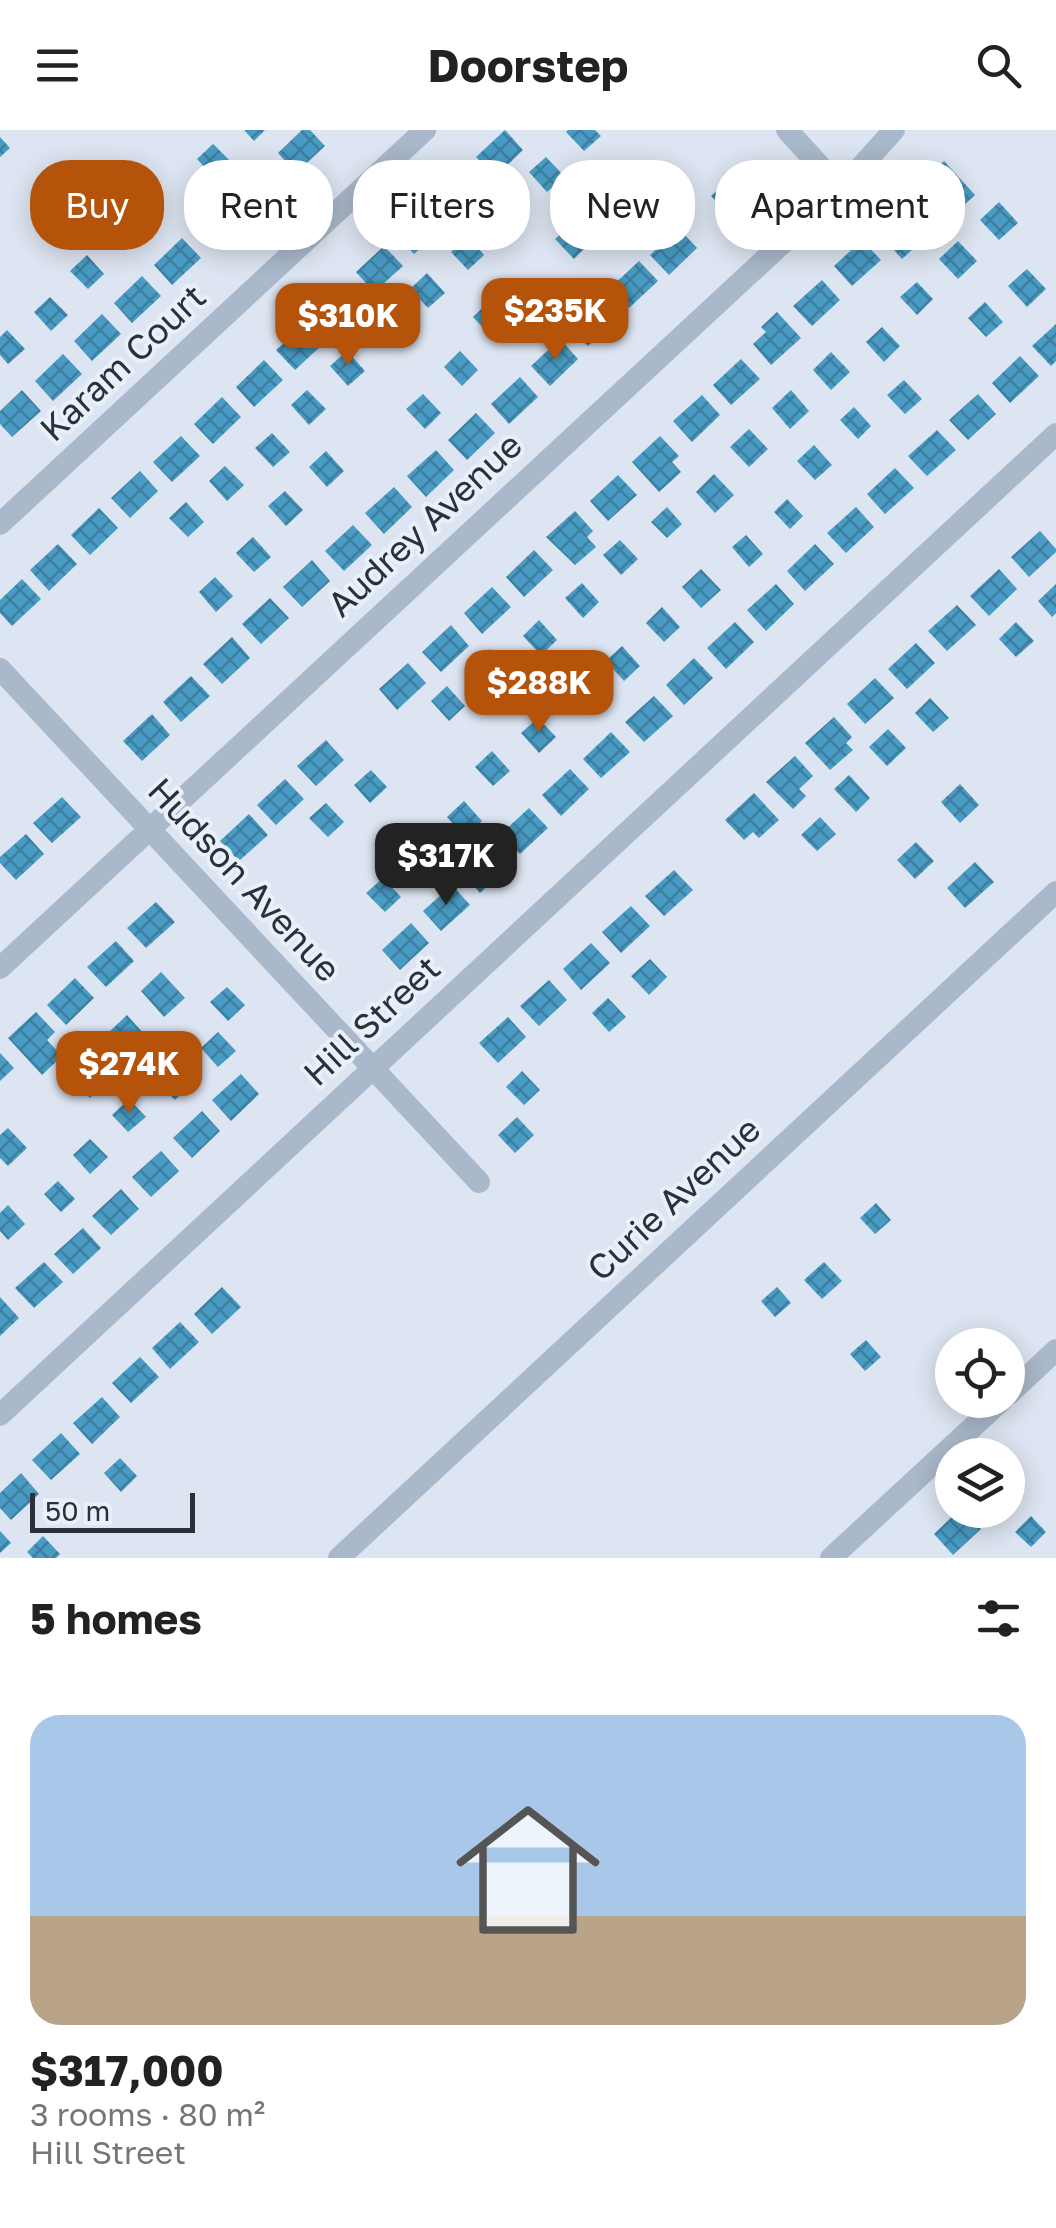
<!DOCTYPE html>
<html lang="en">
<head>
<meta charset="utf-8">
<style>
  body { margin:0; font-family:"Golos Text",sans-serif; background:#f2f2f2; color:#222; height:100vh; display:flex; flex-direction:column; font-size:38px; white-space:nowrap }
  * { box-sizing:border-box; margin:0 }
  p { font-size:32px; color:#767676 }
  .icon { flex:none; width:55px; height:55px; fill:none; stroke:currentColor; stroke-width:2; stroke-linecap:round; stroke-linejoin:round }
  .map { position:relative; height:1428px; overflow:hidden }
  .sheet { display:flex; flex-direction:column; background:#fff; flex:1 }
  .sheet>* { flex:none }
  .banner { position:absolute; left:30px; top:30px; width:998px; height:90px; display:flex; gap:20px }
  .tools { position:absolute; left:935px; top:1198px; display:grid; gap:20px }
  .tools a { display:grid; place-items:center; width:90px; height:90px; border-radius:50%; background:#fff; box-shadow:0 5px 25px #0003; font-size:50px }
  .scale { position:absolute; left:30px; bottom:25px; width:165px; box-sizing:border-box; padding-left:10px; border:5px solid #293238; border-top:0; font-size:28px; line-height:35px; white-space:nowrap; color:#293238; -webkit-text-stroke:8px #eaf0fa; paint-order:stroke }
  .price { position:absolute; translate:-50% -85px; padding:0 22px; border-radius:20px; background:#b45309; color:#fff; font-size:32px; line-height:65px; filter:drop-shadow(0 2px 5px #0008) }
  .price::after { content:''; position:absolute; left:50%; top:60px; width:30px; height:22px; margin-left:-15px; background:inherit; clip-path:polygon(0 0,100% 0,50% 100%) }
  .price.current { background:#222; color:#fff }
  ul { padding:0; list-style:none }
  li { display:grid; align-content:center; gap:20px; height:530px; padding:0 30px }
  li+li { border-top:2px solid #e0e0e0 }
  li span { display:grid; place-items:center; height:310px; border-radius:30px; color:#555 }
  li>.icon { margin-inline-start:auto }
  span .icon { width:180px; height:180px; fill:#fffc; stroke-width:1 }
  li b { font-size:42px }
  h2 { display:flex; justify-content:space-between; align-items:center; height:120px; padding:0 30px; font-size:42px }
  .chip { padding:0 35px; border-radius:40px; background:#fff; box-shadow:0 5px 25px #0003; font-size:35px; line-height:90px }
  .chip.current { background:#b45309; color:#fff }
  header { display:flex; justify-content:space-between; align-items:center; height:130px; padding:0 30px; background:#fff; font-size:45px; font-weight:700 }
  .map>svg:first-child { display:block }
  .building { fill:url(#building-cross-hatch) }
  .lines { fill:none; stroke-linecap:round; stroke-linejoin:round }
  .minor { stroke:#a9b8ca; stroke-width:22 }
  .labels { text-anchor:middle; stroke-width:8; stroke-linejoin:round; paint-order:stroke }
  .street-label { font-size:35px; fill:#293238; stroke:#eaf0fa }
</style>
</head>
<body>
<header><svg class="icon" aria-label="menu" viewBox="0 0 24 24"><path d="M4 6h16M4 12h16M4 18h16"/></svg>Doorstep<svg class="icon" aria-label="search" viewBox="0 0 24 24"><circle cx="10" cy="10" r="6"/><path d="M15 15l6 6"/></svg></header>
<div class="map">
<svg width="1056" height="1428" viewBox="0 0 1056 1428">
  <defs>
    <pattern id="building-cross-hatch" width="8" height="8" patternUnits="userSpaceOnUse" patternTransform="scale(2.5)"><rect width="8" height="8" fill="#499bc4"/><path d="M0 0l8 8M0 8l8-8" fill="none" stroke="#3d7fa0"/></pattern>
  </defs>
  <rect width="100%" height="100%" fill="#dde5f2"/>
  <path class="building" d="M244 0H265L254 11Z
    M302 0H310L325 16 296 43 278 23Z
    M505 0 523 20 495 47 476 27Z
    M568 0H595L601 6 584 21 566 2Z
    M0 7 10 18 0 27Z
    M213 14 231 32 214 48 197 29Z
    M546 27 564 46 547 62 529 42Z
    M944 31 975 65 945 92 917 61 932 48 929 45Z
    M265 34 284 54 255 81 237 60Z
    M739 39 758 59 730 86 711 66Z
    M464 40 483 60 455 86 436 66Z
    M503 62 521 82 504 97 486 78Z
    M617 65 635 85 618 100 600 81Z
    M900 65 933 101 902 129 875 99 889 86 884 80Z
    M223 70 242 90 214 117 195 97Z
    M999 72 1018 93 999 110 980 90Z
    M424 78 443 98 414 124 395 104Z
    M572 94 590 113 574 129 555 109Z
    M678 98 697 118 669 145 650 125Z
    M468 107 484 125 468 140 451 122Z
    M182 108 201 128 172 155 154 135Z
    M862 110 881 130 852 156 834 136Z
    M958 111 977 131 958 149 939 129Z
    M384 116 403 136 374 162 356 142Z
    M87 125 104 144 88 159 70 141Z
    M639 131 658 151 629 178 610 158Z
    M1027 139 1046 159 1027 177 1008 156Z
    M427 143 445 163 428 178 410 159Z
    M142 146 161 166 132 193 114 173Z
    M822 150 840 170 812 196 793 176Z
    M917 152 933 169 917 185 900 167Z
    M345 154 363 175 335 201 316 181Z
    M50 167 68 185 51 201 34 182Z
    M598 170 616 190 588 216 569 196Z
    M489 172 507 191 491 206 473 187Z
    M985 172 1003 192 986 207 968 188Z
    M777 182 801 208 771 235 753 214 766 202 761 197Z
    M102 184 121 204 92 231 74 211Z
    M305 194 323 214 295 240 276 220Z
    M1056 194V231L1051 236 1032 216Z
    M882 197 900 216 884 232 866 212Z
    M7 200 25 219 8 234 0 225V207Z
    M560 209 578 229 550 256 531 236Z
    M347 221 365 241 348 256 330 236Z
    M460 221 478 240 462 256 444 237Z
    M831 222 850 242 831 260 813 240Z
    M63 224 82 244 53 271 35 251Z
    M1020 226 1039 246 1010 273 992 253Z
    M741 229 760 249 731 275 713 255Z
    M264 230 283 250 254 277 236 257Z
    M520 247 538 267 509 294 491 274Z
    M904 250 922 269 905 284 887 265Z
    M22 260 41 281 12 307 0 294V281Z
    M307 260 326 279 309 295 291 275Z
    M791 260 809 281 790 299 772 278Z
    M423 264 441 283 425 299 406 279Z
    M978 264 996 284 968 310 949 290Z
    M702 265 720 285 692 312 673 291Z
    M222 267 241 287 213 314 194 294Z
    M854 277 871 296 858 309 840 290Z
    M476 283 495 303 467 330 448 310Z
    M749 299 768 319 749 337 730 317Z
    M937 300 956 320 927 346 908 326Z
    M272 303 290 322 273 337 255 318Z
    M181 306 200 326 172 352 153 332Z
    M660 306 679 326 672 332 681 342 659 362 632 332Z
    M814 315 832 335 815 350 797 331Z
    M436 320 454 340 426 367 407 346Z
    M326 321 344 341 327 357 309 337Z
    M225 336 244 355 227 371 209 351Z
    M895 338 914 358 885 384 867 364Z
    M140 341 158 361 130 388 111 368Z
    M714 344 734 365 715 383 696 362Z
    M618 345 637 365 608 391 590 371Z
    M394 357 412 377 384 404 365 383Z
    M285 361 303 380 286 396 268 376Z
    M787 369 803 386 790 399 774 382Z
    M186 372 204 392 188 407 169 388Z
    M667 377 682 394 667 408 651 392Z
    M856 377 874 397 846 423 827 403Z
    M99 378 118 398 90 425 71 405Z
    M575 381 593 401 587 407 596 417 575 435 546 407Z
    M353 395 372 415 344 441 325 421Z
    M1040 401 1056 419V422L1029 447 1011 427Z
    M746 405 763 424 749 437 732 417Z
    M253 407 271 427 254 442 236 423Z
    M620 410 638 429 621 445 603 425Z
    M58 414 77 434 49 461 30 440Z
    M815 414 834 434 805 461 787 441Z
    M534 420 553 440 524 467 506 447Z
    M312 430 330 451 302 477 283 457Z
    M701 439 721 460 701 478 682 457Z
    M999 439 1017 459 989 486 970 466Z
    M215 447 233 466 216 482 199 462Z
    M22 449 41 469 12 496 0 483V470Z
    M582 453 599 472 583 488 565 468Z
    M776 454 794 474 766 501 747 480Z
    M1056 454V483L1052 487 1038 471Z
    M492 457 511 477 482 504 464 483Z
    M270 468 289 488 261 514 242 494Z
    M957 475 976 495 947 521 928 501Z
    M662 477 680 497 664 512 646 493Z
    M539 490 557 510 541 525 523 506Z
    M735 492 754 512 726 539 707 518Z
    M1016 492 1034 511 1016 527 999 509Z
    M451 495 469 516 441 542 422 522Z
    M232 507 250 528 222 554 203 534Z
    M916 513 935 533 907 559 888 539Z
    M622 516 640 536 624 551 606 531Z
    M490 519 509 539 492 554 474 535Z
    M694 528 713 548 684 575 666 555Z
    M408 533 426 553 397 580 379 559Z
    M191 546 210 566 181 592 163 572Z
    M875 548 894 568 865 594 847 574Z
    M578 551 596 570 580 585 562 566Z
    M447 556 465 576 449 591 431 571Z
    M654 566 673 586 644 612 625 592Z
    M930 568 949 588 933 602 915 583Z
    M152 584 170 605 142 631 123 611Z
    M834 587 852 607 846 613 853 620 830 640 805 613Z
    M538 588 556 607 539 623 521 603Z
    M888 599 906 618 887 636 869 617Z
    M611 602 630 622 601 648 583 629Z
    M326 610 344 630 316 656 297 636Z
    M492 621 510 641 493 656 475 637Z
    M795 626 813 646 799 659 806 666 793 679 766 652Z
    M570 639 589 659 561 686 542 665Z
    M371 640 387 657 370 673 354 655Z
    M849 645 870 668 856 682 834 659Z
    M285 649 304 669 276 695 257 675Z
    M960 654 979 675 960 693 941 672Z
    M754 663 779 690 759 708 753 702 744 710 725 690Z
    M62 667 81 687 52 713 33 693Z
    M464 671 482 691 465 706 447 687Z
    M326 673 344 692 328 707 309 688Z
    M529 678 548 698 520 724 501 704Z
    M249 684 268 705 239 731 220 711Z
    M820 687 836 704 817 721 801 705Z
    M26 704 44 724 16 750 0 733V727Z
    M916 712 934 731 915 749 897 730Z
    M490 716 509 737 480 763 462 743Z
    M975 732 994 752 965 778 947 758Z
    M674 740 693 760 664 786 645 766Z
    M383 748 401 767 385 782 366 763Z
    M452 755 470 775 441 801 423 781Z
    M156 772 175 792 146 818 127 798Z
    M631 776 650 796 621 823 602 802Z
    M411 793 429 813 400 840 382 820Z
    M116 811 134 831 106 857 87 837Z
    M591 813 610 833 581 860 563 839Z
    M650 829 667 847 649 865 631 846Z
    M161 842 185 868 164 887 141 861Z
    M75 848 94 868 66 895 47 875Z
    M549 850 567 870 539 896 520 876Z
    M227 857 245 875 228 891 210 872Z
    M608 868 626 887 609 902 592 883Z
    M36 882 55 902 47 910 62 926 42 945 8 908Z
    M127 885 144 904 127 920 110 901Z
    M508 887 526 907 498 933 479 913Z
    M218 902 236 921 218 937 201 918Z
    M0 923 14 938 0 951Z
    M90 930 109 950 90 968 71 948Z
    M175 935 192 954 175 970 157 951Z
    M522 941 540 960 524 975 506 957Z
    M241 944 259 964 231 991 212 970Z
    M129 969 146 987 128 1002 112 985Z
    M202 981 220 1001 192 1028 173 1008Z
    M517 987 534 1005 515 1023 498 1005Z
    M8 998 27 1018 8 1036 0 1028V1005Z
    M90 1009 108 1027 90 1044 73 1025Z
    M161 1021 179 1041 151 1067 132 1047Z
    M58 1051 75 1069 61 1082 44 1064Z
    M121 1059 139 1079 111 1105 92 1086Z
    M876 1073 891 1090 875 1104 860 1088Z
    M8 1075 25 1094 8 1110 0 1101V1083Z
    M83 1098 101 1118 73 1144 54 1124Z
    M44 1132 63 1152 34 1178 15 1158Z
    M824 1132 842 1151 822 1169 804 1150Z
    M222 1157 241 1177 212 1204 194 1184Z
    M777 1157 791 1173 775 1187 761 1171Z
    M0 1167 19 1188 0 1206Z
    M180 1192 199 1212 170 1239 152 1218Z
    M866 1210 881 1227 865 1241 850 1224Z
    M140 1227 159 1247 131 1273 112 1253Z
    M102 1267 120 1287 92 1314 73 1293Z
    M61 1303 80 1324 51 1350 32 1330Z
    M120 1328 137 1346 121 1362 104 1343Z
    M21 1343 39 1364 11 1390 0 1378V1363Z
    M959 1380H963L981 1399 953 1425 934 1404Z
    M1031 1386 1046 1402 1031 1417 1015 1402Z
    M0 1401 11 1413 0 1423Z
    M43 1406 60 1424 56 1428H33L27 1422Z"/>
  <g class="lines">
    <path class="minor" d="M787 0 841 59
      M0 394 425 0
      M0 539 479 1052
      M0 838 841 59 894 0
      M1008 1265 1056 1220
      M0 1285 1056 304
      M339 1428 1056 762
      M831 1428 1002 1270"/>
  </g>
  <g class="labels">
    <g class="street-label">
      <text transform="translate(123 233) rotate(-43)" y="12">Karam Court</text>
      <text transform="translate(425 395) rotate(-43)" y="12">Audrey Avenue</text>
      <text transform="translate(244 750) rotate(47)" y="12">Hudson Avenue</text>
      <text transform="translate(372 891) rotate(-43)" y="12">Hill Street</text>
      <text transform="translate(674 1069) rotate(-43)" y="12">Curie Avenue</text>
    </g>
  </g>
</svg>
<div class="tools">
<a><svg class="icon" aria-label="locate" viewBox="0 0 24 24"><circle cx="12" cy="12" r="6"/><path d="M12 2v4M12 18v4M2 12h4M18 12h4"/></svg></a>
<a><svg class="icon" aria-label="layers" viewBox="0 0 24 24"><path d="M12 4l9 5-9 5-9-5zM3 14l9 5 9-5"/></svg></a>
</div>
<div class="scale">50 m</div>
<b class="price" style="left:555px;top:233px">$235K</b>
<b class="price" style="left:348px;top:238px">$310K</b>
<b class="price" style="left:539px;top:605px">$288K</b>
<b class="price current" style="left:446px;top:778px">$317K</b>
<b class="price" style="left:129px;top:986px">$274K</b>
<div class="banner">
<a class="chip current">Buy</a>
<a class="chip">Rent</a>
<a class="chip">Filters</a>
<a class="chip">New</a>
<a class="chip">Apartment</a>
</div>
</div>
<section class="sheet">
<h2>5 homes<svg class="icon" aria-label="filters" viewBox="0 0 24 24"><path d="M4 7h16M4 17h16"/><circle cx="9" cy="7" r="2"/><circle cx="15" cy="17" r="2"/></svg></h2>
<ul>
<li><span style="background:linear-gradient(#a9c7e8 65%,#b9a48a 0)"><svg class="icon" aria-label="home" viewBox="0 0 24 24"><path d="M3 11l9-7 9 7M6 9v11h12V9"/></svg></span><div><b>$317,000</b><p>3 rooms · 80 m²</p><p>Hill Street</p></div></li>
</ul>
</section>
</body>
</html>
